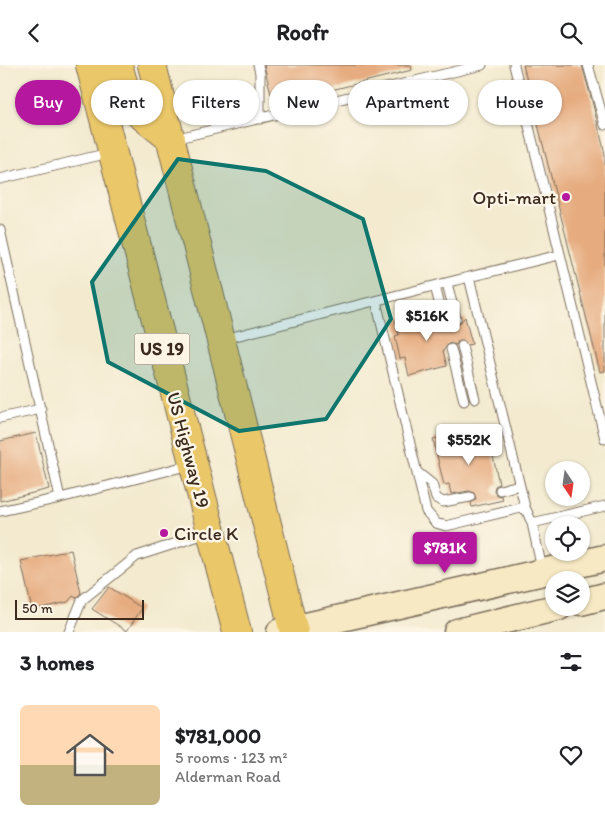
<!DOCTYPE html>
<html lang="en">
<head>
<meta charset="utf-8">
<style>
  body { margin:0; font-family:Itim,sans-serif; background:#f2f2f2; color:#202124; height:100vh; display:flex; flex-direction:column; font-size:19px; white-space:nowrap }
  * { box-sizing:border-box; margin:0 }
  p { font-size:16px; color:#757577 }
  .icon { flex:none; width:28px; height:28px; fill:none; stroke:currentColor; stroke-width:2; stroke-linecap:round; stroke-linejoin:round }
  .map { position:relative; height:567px; overflow:hidden }
  .details { display:flex; flex-direction:column; background:#fff; flex:1 }
  .details>* { flex:none }
  .banner { position:absolute; left:15px; top:15px; width:575px; height:45px; display:flex; gap:10px }
  .needle { width:32px; rotate:167deg }
  .controls { position:absolute; left:545px; top:396px; display:grid; gap:10px }
  .controls a { display:grid; place-items:center; width:45px; height:45px; border-radius:50%; background:#fff; box-shadow:0 1px 4px #0004; font-size:25px }
  .scale { position:absolute; left:15px; bottom:12px; width:129px; box-sizing:border-box; padding-left:5px; border:2px solid #3b2a1e; border-top:0; font-size:14px; line-height:18px; white-space:nowrap; color:#3b2a1e; -webkit-text-stroke:4px #fcf5e5; paint-order:stroke }
  .price { position:absolute; translate:-50% -42px; padding:0 11px; border-radius:5px; background:#fff; color:#222; font-size:16px; line-height:32px; filter:drop-shadow(0 1px 2px #0008) }
  .price::after { content:''; position:absolute; left:50%; top:30px; width:15px; height:11px; margin-left:-8px; background:inherit; clip-path:polygon(0 0,100% 0,50% 100%) }
  .price.current { background:#b5179e; color:#fff }
  ul { padding:0; list-style:none }
  li { display:flex; align-items:center; gap:15px; height:125px; padding:0 20px }
  li span { display:grid; place-items:center; flex:none; width:140px; height:100px; border-radius:8px; color:#555 }
  li>.icon { margin-inline-start:auto }
  span .icon { width:60px; height:60px; fill:#fffc; stroke-width:1 }
  li b { font-size:21px }
  h2 { display:flex; justify-content:space-between; align-items:center; height:60px; padding:0 20px; font-size:21px }
  .pill { padding:0 18px; border-radius:22px; background:#fff; box-shadow:0 1px 4px #0004; font-size:18px; line-height:45px }
  .pill.current { background:#b5179e; color:#fff }
  header { display:flex; justify-content:space-between; align-items:center; height:65px; padding:0 20px; background:#fff; font-size:22px; font-weight:700 }
  .map>svg:first-child { display:block }
  .building { fill:#e6ab7f }
  .lines { fill:none; stroke-linecap:round; stroke-linejoin:round }
  .lane-casing { stroke:#7b6d5c; stroke-width:11 }
  .secondary-casing { stroke:#7b6d5c; stroke-width:29 }
  .highway-casing { stroke:#7b6d5c; stroke-width:30 }
  .lane { stroke:#fff; stroke-width:9 }
  .secondary { stroke:#f7e9c3; stroke-width:26 }
  .highway { stroke:#eac769; stroke-width:28 }
  .marked { fill:#0f766e; fill-opacity:0.2; stroke:#0f766e; stroke-width:4; stroke-linejoin:round }
  .poi-dot { fill:#b5179e; stroke:#fcf5e5; stroke-width:2 }
  .labels { text-anchor:middle; stroke-width:5; stroke-linejoin:round; paint-order:stroke }
  .shield { fill:#fcf5e5; stroke:#75675a; stroke-width:1 }
  .shield-label { font-size:18px; font-weight:bold; fill:#3b2a1e }
  .poi-label { font-size:19px; fill:#3b2a1e; stroke:#fcf5e5; text-anchor:end }
  .street-label { font-size:19px; fill:#3b2a1e; stroke:#fcf5e5 }
</style>
</head>
<body>
<header><svg class="icon" aria-label="back" viewBox="0 0 24 24"><path d="M15 5l-7 7 7 7"/></svg>Roofr<svg class="icon" aria-label="search" viewBox="0 0 24 24"><circle cx="10" cy="10" r="6"/><path d="M15 15l6 6"/></svg></header>
<div class="map">
<svg width="605" height="567" viewBox="0 0 605 567">
  <rect width="100%" height="100%" fill="#fcf5e5"/>
  <filter id="ink" filterUnits="userSpaceOnUse"><feTurbulence type="fractalNoise" baseFrequency=".02" numOctaves="2"/><feDisplacementMap in="SourceGraphic" scale="10" xChannelSelector="R" yChannelSelector="G"/><feConvolveMatrix kernelMatrix="1 2 1 2 8 2 1 2 1" color-interpolation-filters="sRGB"/></filter>
  <filter id="wash" filterUnits="userSpaceOnUse"><feTurbulence type="fractalNoise" baseFrequency=".0096" numOctaves="4" result="noise"/><feDisplacementMap in="SourceGraphic" scale="20" xChannelSelector="R" yChannelSelector="G"/><feGaussianBlur stdDeviation="1.12" result="paint"/><feColorMatrix in="noise" values="0 0 0 0 0 0 0 0 0 0 0 0 0 0 0 0 0 1.4 0 .05"/><feComposite in="paint" operator="in"/></filter>
  <g filter="url(#wash)">
    <rect width="100%" height="100%" fill="#f3eacf"/>
    <g id="blocks">
      <path class="building" d="M264 0H411L412 5 315 29 313 19 271 29Z
        M523 0H582L592 36 605 89V306L600 307Z
        M431 246 435 260 438 259 443 263 449 261 450 256 454 260H458L465 252 472 279 468 280 463 275 458 276 456 280 449 278 443 286 447 301 409 311 405 293 400 294 395 271 399 270 395 255Z
        M474 365 476 371 488 368 499 419 495 421 494 426 496 430 502 431 503 435 472 442 471 438 476 434 474 428 469 426 451 429 449 419 444 420 433 374Z
        M36 368 49 424 0 436V376Z
        M71 485 81 528 76 533 73 531 68 537 32 545 21 496Z
        M109 522 142 543 127 566 92 544Z"/>
    </g>
  </g>
  <g filter="url(#ink)">
    <use href="#blocks" fill-opacity="0" stroke="#7b6d5c" stroke-width="1"/>
    <g class="lines">
      <defs>
        <path id="lane" d="M258 0 260 8V54
          M514 0 605 374
          M588 0 605 60
          M174 74 482 0
          M0 114 109 88
          M0 165 60 433 190 400
          M447 218 456 254
          M435 221 444 257
          M376 236 426 446 436 458 446 461 525 442
          M224 274 469 212
          M462 281 475 334
          M451 284 464 336
          M0 353 41 344
          M417 407 432 419 436 433 443 437 470 432
          M500 425 519 420
          M0 446 60 433
          M532 458 525 442 469 212 559 190
          M542 504 532 458 605 441
          M69 567 82 535 137 491 208 468"/>
        <path id="secondary" d="M581 537 605 531
          M280 567 605 493
          M457 567 559 542"/>
        <path id="highway" d="M90 0 237 567
          M118 0 128 34 136 46 171 74
          M152 0 294 567"/>
      </defs>
      <use href="#lane" class="lane-casing"/>
      <use href="#secondary" class="secondary-casing"/>
      <use href="#highway" class="highway-casing"/>
      <use href="#lane" class="lane"/>
      <use href="#secondary" class="secondary"/>
      <use href="#highway" class="highway"/>
    </g>
  </g>
  <path class="marked" d="M178 94 266 106 363 154 391 254 326 354 239 366 108 297 92 217Z"/>
  <g class="poi-dot">
    <circle cx="566" cy="132" r="5"/>
    <circle cx="164" cy="468" r="5"/>
  </g>
  <g class="labels">
    <rect class="shield" x="134.5" y="268.5" width="55" height="31" rx="4"/>
    <g class="shield-label">
      <text x="162" y="290">US 19</text>
    </g>
    <g class="poi-label">
      <text x="556" y="139">Opti-mart</text>
      <text x="174" y="475" text-anchor="start">Circle K</text>
    </g>
    <g class="street-label">
      <text transform="translate(189 385) rotate(75)" y="7">US Highway 19</text>
    </g>
  </g>
</svg>
<div class="controls">
<a><svg class="needle" viewBox="-14 -14 28 28"><path d="M0-13l5 13h-10z" fill="#e53935"/><path d="M0 13l5-13h-10z" fill="#757577"/></svg></a>
<a><svg class="icon" aria-label="locate" viewBox="0 0 24 24"><circle cx="12" cy="12" r="6"/><path d="M12 2v4M12 18v4M2 12h4M18 12h4"/></svg></a>
<a><svg class="icon" aria-label="layers" viewBox="0 0 24 24"><path d="M12 4l9 5-9 5-9-5zM3 14l9 5 9-5"/></svg></a>
</div>
<div class="scale">50 m</div>
<b class="price" style="left:427px;top:277px">$516K</b>
<b class="price" style="left:469px;top:401px">$552K</b>
<b class="price current" style="left:445px;top:509px">$781K</b>
<div class="banner">
<a class="pill current">Buy</a>
<a class="pill">Rent</a>
<a class="pill">Filters</a>
<a class="pill">New</a>
<a class="pill">Apartment</a>
<a class="pill">House</a>
</div>
</div>
<section class="details">
<h2>3 homes<svg class="icon" aria-label="filters" viewBox="0 0 24 24"><path d="M4 7h16M4 17h16"/><circle cx="9" cy="7" r="2"/><circle cx="15" cy="17" r="2"/></svg></h2>
<ul>
<li><span style="background:linear-gradient(#ffd9b3 60%,#c2b280 0)"><svg class="icon" aria-label="home" viewBox="0 0 24 24"><path d="M3 11l9-7 9 7M6 9v11h12V9"/></svg></span><div><b>$781,000</b><p>5 rooms · 123 m²</p><p>Alderman Road</p></div><svg class="icon" aria-label="heart" viewBox="0 0 24 24"><path d="M12 20l-8-8c-3-5 5-10 8-4 3-6 11-1 8 4z"/></svg></li>
</ul>
</section>
</body>
</html>
